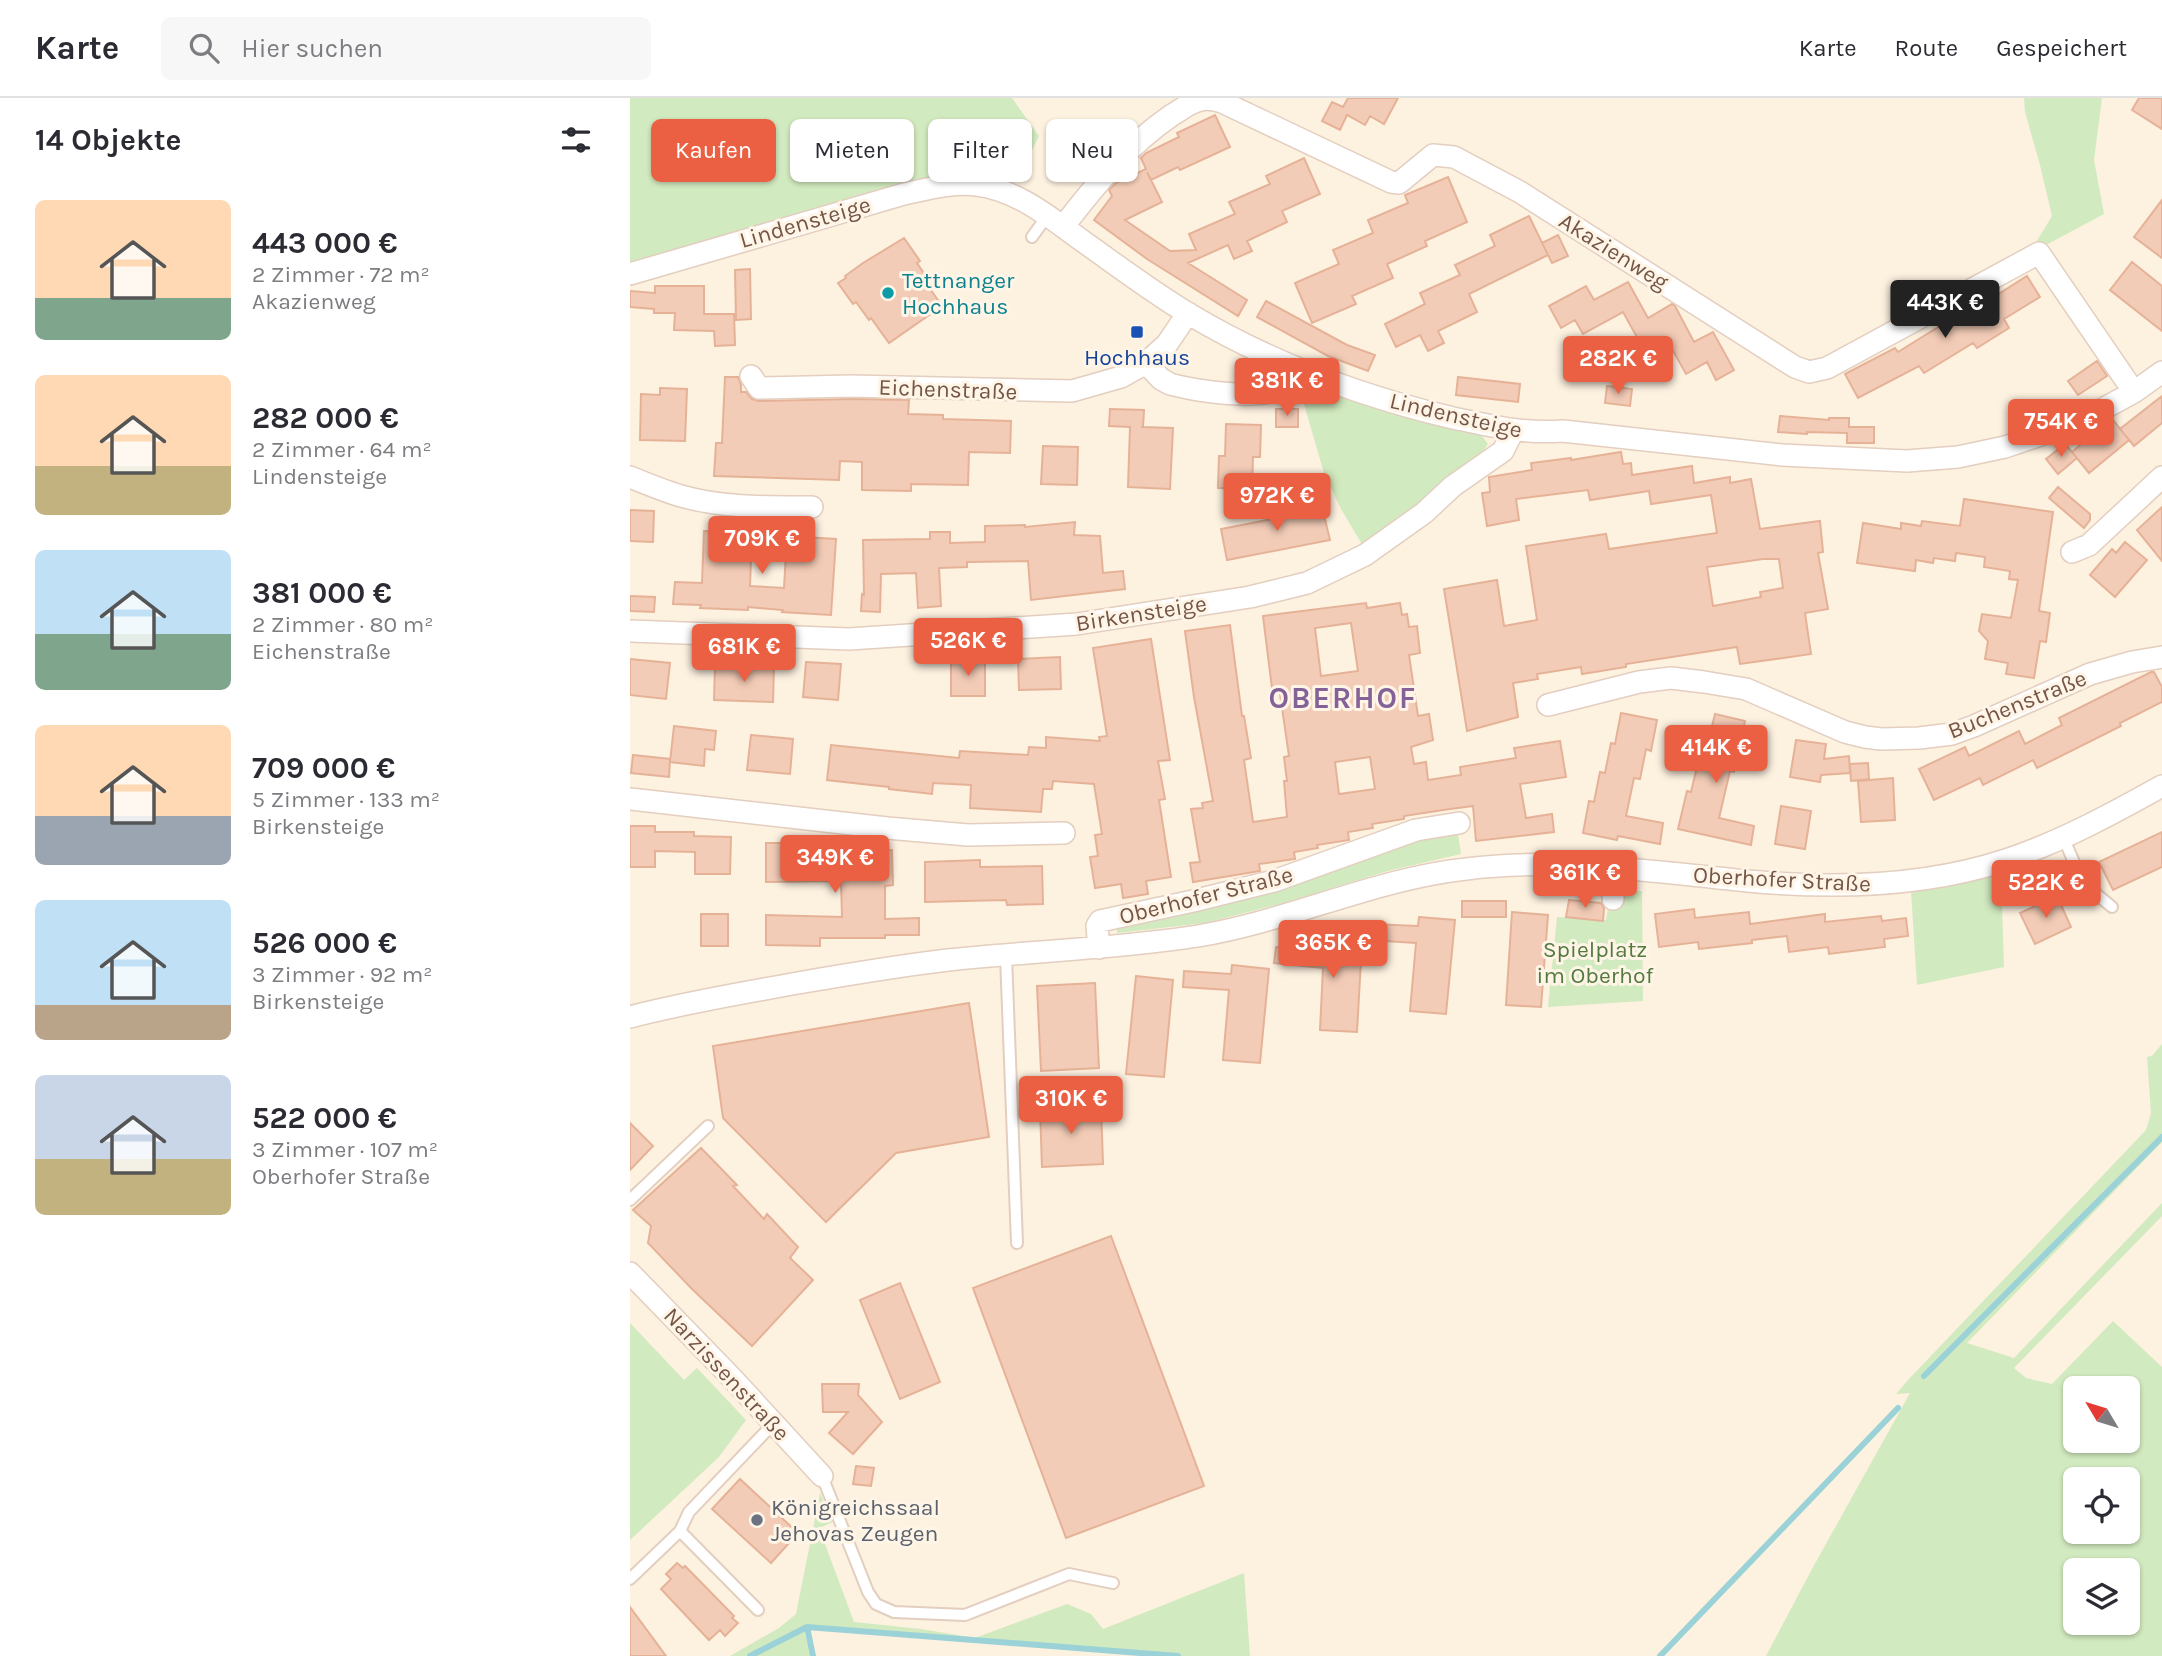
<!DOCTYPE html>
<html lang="de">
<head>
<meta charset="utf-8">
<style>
  body { margin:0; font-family:Karla,sans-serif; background:#f7f7f7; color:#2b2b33; height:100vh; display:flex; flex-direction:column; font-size:26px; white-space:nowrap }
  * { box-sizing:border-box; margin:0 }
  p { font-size:23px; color:#7c7c81 }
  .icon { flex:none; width:38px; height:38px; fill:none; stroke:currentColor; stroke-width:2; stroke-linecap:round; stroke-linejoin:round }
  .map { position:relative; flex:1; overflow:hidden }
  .drawer { display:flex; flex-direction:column; background:#fff; width:630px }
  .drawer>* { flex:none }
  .guide { position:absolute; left:21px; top:21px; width:665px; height:63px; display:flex; gap:14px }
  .needle { width:46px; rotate:308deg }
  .controls { position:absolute; left:1433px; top:1278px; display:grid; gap:14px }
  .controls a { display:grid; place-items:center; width:77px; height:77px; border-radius:10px; background:#fff; box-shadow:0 2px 5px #0004; font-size:35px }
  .price { position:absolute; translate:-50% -60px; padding:0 16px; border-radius:7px; background:#eb6042; color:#fff; font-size:23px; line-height:46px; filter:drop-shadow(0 2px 4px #0008) }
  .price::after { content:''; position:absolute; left:50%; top:42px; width:21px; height:16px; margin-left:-10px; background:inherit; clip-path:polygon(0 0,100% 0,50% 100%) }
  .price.current { background:#222; color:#fff }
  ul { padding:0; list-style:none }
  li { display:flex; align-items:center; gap:21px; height:175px; padding:0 35px }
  li span { display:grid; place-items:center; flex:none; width:196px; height:140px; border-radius:10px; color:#555 }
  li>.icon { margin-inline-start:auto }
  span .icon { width:84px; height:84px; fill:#fffc; stroke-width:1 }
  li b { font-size:30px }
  h2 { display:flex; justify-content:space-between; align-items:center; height:84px; padding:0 35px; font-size:30px }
  .chip { padding:0 24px; border-radius:10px; background:#fff; box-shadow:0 2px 5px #0004; font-size:24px; line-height:63px }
  .chip.current { background:#eb6042; color:#fff }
  header { display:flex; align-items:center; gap:42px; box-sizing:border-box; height:98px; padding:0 35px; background:#fff; border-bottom:2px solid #e1e1e2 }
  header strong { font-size:33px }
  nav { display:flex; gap:38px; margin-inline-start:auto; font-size:24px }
  .search { width:490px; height:63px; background:#f7f7f7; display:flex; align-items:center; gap:18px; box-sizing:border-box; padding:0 24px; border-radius:10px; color:#7c7c81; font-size:26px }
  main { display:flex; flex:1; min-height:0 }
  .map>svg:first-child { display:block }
  .green { fill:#d2eabf; fill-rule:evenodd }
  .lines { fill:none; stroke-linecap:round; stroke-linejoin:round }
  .stream { stroke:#9bd2d8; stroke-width:6 }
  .building { fill:#f3ccb7; stroke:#e6b297; stroke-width:2; fill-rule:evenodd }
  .lane-casing { stroke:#e3cebf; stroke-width:14 }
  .street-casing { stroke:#e3cebf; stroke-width:24 }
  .lane { stroke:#fff; stroke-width:10 }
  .street { stroke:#fff; stroke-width:21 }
  .culture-dot { fill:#0f9aa8; stroke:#fff5e7; stroke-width:2.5 }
  .transit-dot { fill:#1a4fb4; stroke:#fff5e7; stroke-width:2.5 }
  .worship-dot { fill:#6b7280; stroke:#fff5e7; stroke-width:2.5 }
  .labels { text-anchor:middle; stroke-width:6; stroke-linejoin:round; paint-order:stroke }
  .street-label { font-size:23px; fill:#745547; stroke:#fff5e7 }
  .culture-label { font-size:23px; fill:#0d838f; stroke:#fff5e7; text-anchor:start }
  .transit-label { font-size:23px; fill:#164399; stroke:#fff5e7 }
  .park-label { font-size:23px; fill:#537a3f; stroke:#fff5e7 }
  .worship-label { font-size:23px; fill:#5b616d; stroke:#fff5e7; text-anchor:start }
  .district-label { font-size:30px; font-weight:bold; letter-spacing:2px; fill:#846298; stroke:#fff5e7 }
</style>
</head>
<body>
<header>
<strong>Karte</strong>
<div class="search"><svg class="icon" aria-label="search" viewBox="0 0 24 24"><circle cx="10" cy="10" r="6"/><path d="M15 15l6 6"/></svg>Hier suchen</div>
<nav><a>Karte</a><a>Route</a><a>Gespeichert</a></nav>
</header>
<main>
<section class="drawer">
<h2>14 Objekte<svg class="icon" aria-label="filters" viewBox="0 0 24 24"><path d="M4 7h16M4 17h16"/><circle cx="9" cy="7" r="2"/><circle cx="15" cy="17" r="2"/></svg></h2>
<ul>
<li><span style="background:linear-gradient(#ffd9b3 70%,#7fa58c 0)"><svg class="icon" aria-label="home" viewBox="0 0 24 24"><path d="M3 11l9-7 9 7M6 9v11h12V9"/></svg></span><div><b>443 000 €</b><p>2 Zimmer · 72 m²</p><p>Akazienweg</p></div></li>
<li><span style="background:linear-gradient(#ffd9b3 65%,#c2b280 0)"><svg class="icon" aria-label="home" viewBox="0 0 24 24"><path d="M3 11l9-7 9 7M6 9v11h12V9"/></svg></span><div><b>282 000 €</b><p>2 Zimmer · 64 m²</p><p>Lindensteige</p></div></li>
<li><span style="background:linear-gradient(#bfe0f5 60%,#7fa58c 0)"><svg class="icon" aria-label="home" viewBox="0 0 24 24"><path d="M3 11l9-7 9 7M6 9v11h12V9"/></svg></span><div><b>381 000 €</b><p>2 Zimmer · 80 m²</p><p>Eichenstraße</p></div></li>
<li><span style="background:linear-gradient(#ffd9b3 65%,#9aa5b1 0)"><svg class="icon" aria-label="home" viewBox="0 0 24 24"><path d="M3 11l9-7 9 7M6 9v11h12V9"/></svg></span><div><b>709 000 €</b><p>5 Zimmer · 133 m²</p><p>Birkensteige</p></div></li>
<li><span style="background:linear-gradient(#bfe0f5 75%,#b9a48a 0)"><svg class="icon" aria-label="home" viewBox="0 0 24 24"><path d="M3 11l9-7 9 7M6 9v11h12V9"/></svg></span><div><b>526 000 €</b><p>3 Zimmer · 92 m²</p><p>Birkensteige</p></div></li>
<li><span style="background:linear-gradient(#c9d6e8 60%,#c2b280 0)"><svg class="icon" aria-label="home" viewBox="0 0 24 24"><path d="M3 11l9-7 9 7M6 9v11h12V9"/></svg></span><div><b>522 000 €</b><p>3 Zimmer · 107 m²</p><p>Oberhofer Straße</p></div></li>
</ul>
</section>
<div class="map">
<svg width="1532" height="1558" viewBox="0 0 1532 1558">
  <rect width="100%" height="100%" fill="#fdf1e0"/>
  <path class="green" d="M0 0H382L409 38 401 54H389L355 71 336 74 332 80 0 168Z
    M1394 0H1472L1464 62 1474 116 1399 156 1422 118 1410 67 1395 14Z
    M680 291 852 338 858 346 854 352 811 385 755 436 733 448 711 411 694 375 673 303Z
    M827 730 831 756 758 773 650 806 575 825 487 835V828L753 747Z
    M1371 776 1374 869 1287 887 1281 793Z
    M981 793H1012L1013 903 918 909 927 819 976 822Z
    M1532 946V1044L1337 1245 1384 1260 1532 1105V1118L1384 1270 1396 1280 1422 1286 1483 1223 1532 1269V1558H1136L1182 1471 1280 1295 1266 1296 1278 1282 1516 1032 1521 1015 1517 959 1522 958ZM1446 1290H1498V1342H1446ZM1446 1381H1498V1433H1446ZM1446 1472H1498V1524H1446Z
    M0 1225 54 1282 67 1270 116 1322 89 1359 0 1442Z
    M190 1395 203 1424 189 1430 224 1524 291 1531 345 1540 437 1506 461 1516 473 1531 614 1475 620 1558H532L174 1531 180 1558H100L149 1530 166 1516Z"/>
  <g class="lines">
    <path class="stream" d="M1294 1278 1532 1039
      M177 1529 183 1558
      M120 1558 177 1529 548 1558
      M1030 1558 1268 1310"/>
  </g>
  <path class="building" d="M718 0H768L754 26 740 18 735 27 717 17 710 32 692 23 702 4 713 9Z
    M1509 0H1532V31L1502 12Z
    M585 17 600 49 550 72 548 69 521 82 517 74 532 104 495 122 540 153 566 152 559 136 605 116 599 104 640 86 636 78 674 60 690 96 652 113 657 124 617 143 622 153 604 161 598 147 558 165 617 202 608 218 517 161 464 122 482 98 479 92 486 85 516 71 511 60 516 55 549 39 547 35Z
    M818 79 837 124 795 143 797 148 757 166 763 180 722 198 726 206 682 225 665 185 709 166 703 152 743 135 738 122 778 105 775 97Z
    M1532 102V160L1504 139Z
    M899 118 918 157 839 196 847 214 808 233 814 245 798 253 790 237 766 249 755 226 795 206 790 195 830 177 825 167 865 148 860 137Z
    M928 137 938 158 922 165 912 145Z
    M274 140 290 163 287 165 299 183 296 185 312 208 259 245 241 220 239 222 226 204 223 206 208 185 216 180 215 178 233 165Z
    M1502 164 1532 188V233L1480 192Z
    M120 171 121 221 106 222 105 172Z
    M1397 178 1410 199 1374 221 1379 230 1347 250 1343 245 1294 275 1289 268 1228 300 1215 276 1265 250 1268 254 1310 228 1312 232Z
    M998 184 1018 220 1042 206 1045 208 1064 244 1083 234 1104 272 1086 282 1077 264 1056 276 1036 240 1014 252 993 214 953 236 945 222 931 230 919 208 956 188 964 202Z
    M25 188H74V216H104L105 247 85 248 84 233 44 232 45 215H24V211L0 209V193L25 195Z
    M636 203 717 247 745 257 738 273 698 258 627 219Z
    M1467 263 1477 278 1448 297 1438 283Z
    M95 279H108L111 287V294H116L122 301 129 303 221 301 279 302 278 316 313 317V321L381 323 380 355 339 354 338 387 281 386V393L232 392V364L210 363 209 382 84 378 86 345H92Z
    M828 279 890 286 888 304 826 297Z
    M977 288 1002 291 1000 308 975 305Z
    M30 290 57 291 55 343 10 342 11 296 30 297Z
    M1532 298V325L1504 348 1490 331Z
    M480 311 514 312 513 329H511L543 330 540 391 498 389 500 329 479 328Z
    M646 311H668V329H646Z
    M1150 318 1199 322V320H1219V329H1244V345H1217V335L1177 334V336L1148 334Z
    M1484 323 1499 342 1459 375 1442 354 1472 328 1474 332Z
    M596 326 631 327 630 359H623L622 391 588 390 589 358H595Z
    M1435 346 1447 360 1428 376 1416 361Z
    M413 348 448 349 447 387 411 386Z
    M991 354 993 366 1001 365 1002 377 1062 368 1064 385 1100 379V385L1121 381 1130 431 1190 423 1193 454 1188 455 1198 511 1175 515 1181 556 1110 566 1107 549 996 566V569L952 576 951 569 907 576 908 581 883 585 888 619 837 633 814 491 867 482 874 528 907 522 896 448 976 436 979 451 1087 435 1081 397 1021 406 1019 393 960 402 958 392 886 401 889 422 857 428 852 395 860 394 859 379 902 372 901 365 941 360V362ZM1133 461H1149L1153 490 1130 494 1131 499 1083 508 1077 469Z
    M1428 389 1460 416V422L1454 430 1419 400Z
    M1334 401 1423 414 1409 513 1420 515 1416 544 1410 543 1404 580 1376 576 1378 565 1355 561 1358 543 1349 533 1352 516 1381 520 1388 482 1379 481 1380 473 1354 469 1355 459 1326 455 1325 463 1304 460 1303 465 1286 462 1285 473 1227 465 1233 425 1271 431V425L1291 428 1292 423 1330 428Z
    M691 405 700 442 597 462 591 431 653 419 652 414Z
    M1532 409V463L1507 432Z
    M0 412 24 413 23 444 0 443Z
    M445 424 444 437 470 438 473 475 493 473 495 491 401 502 398 463 337 464V469L309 470 311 508 288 510 286 475 251 476 250 514 231 513 232 496 234 497 233 442 300 441V434H320V445L355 444V428L395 427V429Z
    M74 433 122 435 120 488 154 490 157 438 206 441 201 517 152 514 153 512 118 509V512L70 510 71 507 43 506 45 484 72 485Z
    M1495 444 1517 462 1485 499 1460 477 1482 451 1486 455Z
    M0 498 25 499 24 514 0 513Z
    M736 505 737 510 770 505 772 517 777 516 779 529 787 528 790 555 779 557 788 618 799 616 803 642 781 649 784 666 796 664 798 682 831 677 830 669 886 660 884 650 930 643 936 679 890 686 896 720 922 716 924 734 846 743 843 708 813 712 774 718V721L742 726 743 730 718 734 719 742 687 747 688 750 664 754 665 761 629 766 630 773 563 784 560 765 570 764 561 711 573 710 572 705 583 703 564 599 555 533 600 527 612 618H614L621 660 614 662 623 724 657 719 654 683H657L654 659 659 658 649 589 642 590 633 518ZM721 525 728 573 691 578 685 530ZM740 659 745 691 709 696 705 664Z
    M521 541 540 662 528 663 535 701 529 702 541 779 516 783 518 796 493 800 491 786 465 790 460 759 468 758 465 737 472 736 464 686 423 683 422 691H413L411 714 340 710 341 687 303 685 302 696 259 691V689L197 682 201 647 329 660 330 653 398 657 399 649 416 650V639L470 643 469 639 477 638 463 550Z
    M430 559 431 591 389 592 388 561Z
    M0 561 40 565 36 601 0 597Z
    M321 563H355V598H321Z
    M176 564 211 566 208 602 173 599Z
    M85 567 144 569 143 604 84 602Z
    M1521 574H1524L1532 589V604L1490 625 1491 628 1407 670 1403 662 1353 687 1350 680 1304 702 1289 671 1335 649 1339 658 1389 633 1395 646 1432 627 1429 620Z
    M991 615 1027 622 1021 653 1016 651 1010 681 1004 680 996 718 1033 725 1030 746 988 738 987 742 953 735 959 703 964 704 970 674 975 675 981 645 985 646Z
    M1085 616 1115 623 1104 674 1100 673 1089 720 1124 728 1121 747 1048 731 1057 693 1061 694 1070 656 1075 657Z
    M44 628 86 633 84 652 75 651 74 668 40 664Z
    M121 637 163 641 160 676 117 672Z
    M1166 642 1196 646 1194 661 1219 658 1220 675 1191 677 1190 684 1160 679Z
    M3 657 40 661 39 679 1 675Z
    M1238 665 1239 681 1221 683 1220 666Z
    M1263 680 1265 722 1231 724 1228 683Z
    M1151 708 1181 713 1175 751 1145 746Z
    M0 728H25V734H64V738L101 739 100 776H65V754L25 753V769H0Z
    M1532 734V769L1483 792 1469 764Z
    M136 745H155V749H194V754L262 752 263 787 255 788V821L289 820V837H255V840H190V848L136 847V817L212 819 211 783 136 784Z
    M350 762V769L412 768 413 806 377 807 376 802 295 804V764Z
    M1427 798 1441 829 1405 846 1390 815Z
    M939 802 971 805 974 810 973 823 936 819Z
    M832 803H876V819H832Z
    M1064 811 1065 820 1119 814 1120 826 1195 816V824L1251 818 1252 823 1276 820 1278 838 1254 841 1255 849 1199 856 1198 849 1159 854 1157 838 1122 842V845L1069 851 1068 844 1029 849 1025 816Z
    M882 814 918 817 911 909 876 907Z
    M71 816H98V848H71Z
    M789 819 825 822 816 916 780 913 786 845 740 842 741 826 788 828Z
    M695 841 732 844 727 934 690 932 693 870 644 865 646 849 694 853Z
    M602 867 639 871 630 965 593 962 599 892 553 889 554 873 601 876Z
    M506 878 543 882 534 979 496 976Z
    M465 885 469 970 411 973 407 888Z
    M339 905 359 1039 266 1055 196 1124 93 1020 83 948Z
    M471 1008 473 1066 412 1069 410 1011Z
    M0 1025 23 1048 0 1072Z
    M71 1050 107 1087 103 1088 134 1121 137 1116 168 1149 160 1160 183 1182 122 1248 62 1191 18 1145 21 1128 3 1112Z
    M481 1138 574 1388 436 1440 343 1190Z
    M270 1185 310 1284 270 1301 230 1202Z
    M192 1286H229L228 1297 252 1324 223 1356 199 1335 218 1314H193Z
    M226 1368 244 1370 241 1388 223 1386Z
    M110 1381 168 1435 141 1465 82 1411Z
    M47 1465 53 1470 55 1468 104 1518 102 1520 108 1525 95 1538 90 1532 79 1542 31 1491 41 1481 36 1476Z
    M0 1509 36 1558H0Z"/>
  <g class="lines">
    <defs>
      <path id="lane" d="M402 139 417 118
        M1433 739 1453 785 1482 809
        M376 858 387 1145
        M0 1102 78 1028
        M192 1378 238 1494 246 1506 264 1514 335 1517 439 1476 483 1485
        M50 1433 128 1512
        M0 1481 50 1433 59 1414 144 1325"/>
      <path id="street" d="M433 129C466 86 497 48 542 17 551 12 560 4 571 2 578 0 585 2 592 4L761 84 769 85 803 57 824 59 890 94 1165 269 1179 274 1197 270 1409 155 1504 294
        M0 176 274 96C298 91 323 84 347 87 388 92 422 121 454 144 488 168 522 194 559 216 641 265 730 298 823 320 863 328 892 336 933 333L1152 357 1277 363 1328 359 1375 349 1449 324 1504 294 1532 274
        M516 265 531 281 540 286C569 294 658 309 673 274
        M121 278 129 290 221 288 442 293 491 279 516 265 537 246 558 215
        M0 379C17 386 34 393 51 398 93 410 139 409 182 409
        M1442 454 1459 447 1532 379
        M0 533 219 541 447 526 620 499 677 485 735 457 794 415 823 388 873 353 883 333
        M918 607 1009 584 1041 580 1074 584 1116 591 1215 634 1235 639 1251 641 1289 640 1322 636 1344 628 1460 576 1502 564 1532 559
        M0 701 257 730 338 737 434 735
        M983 801V798
        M469 850 467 828 470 823 563 803 644 783 786 732 829 725
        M0 919C53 905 108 896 162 886 214 877 266 868 318 862 401 853 485 851 568 838 659 823 744 781 836 771 929 759 1025 774 1118 783 1203 791 1294 789 1376 762 1430 744 1482 716 1532 688
        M0 1175 102 1280 192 1378"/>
    </defs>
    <use href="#lane" class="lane-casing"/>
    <use href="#street" class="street-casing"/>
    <use href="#lane" class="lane"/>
    <use href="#street" class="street"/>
  </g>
  <circle class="culture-dot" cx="258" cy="195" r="7"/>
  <rect class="transit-dot" x="500" y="227" width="14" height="14" rx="3.5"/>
  <circle class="worship-dot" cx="127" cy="1422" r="7"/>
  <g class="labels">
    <g class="street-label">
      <text transform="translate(175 124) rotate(-16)" y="8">Lindensteige</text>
      <text transform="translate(984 153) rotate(32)" y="8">Akazienweg</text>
      <text transform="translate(318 291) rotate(2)" y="8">Eichenstraße</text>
      <text transform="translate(826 317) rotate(13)" y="8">Lindensteige</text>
      <text transform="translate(511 515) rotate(-9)" y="8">Birkensteige</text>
      <text transform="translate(1387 606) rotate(-22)" y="8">Buchenstraße</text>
      <text transform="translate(1152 781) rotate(3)" y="8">Oberhofer Straße</text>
      <text transform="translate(576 797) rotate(-14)" y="8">Oberhofer Straße</text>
      <text transform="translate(97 1276) rotate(47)" y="8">Narzissenstraße</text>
    </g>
    <g class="culture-label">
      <text x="272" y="190">Tettnanger<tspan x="272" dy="26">Hochhaus</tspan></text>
    </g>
    <g class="transit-label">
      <text x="507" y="267">Hochhaus</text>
    </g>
    <g class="park-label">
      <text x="965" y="859">Spielplatz<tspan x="965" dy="26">im Oberhof</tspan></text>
    </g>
    <g class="worship-label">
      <text x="141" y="1417">Königreichssaal<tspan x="141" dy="26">Jehovas Zeugen</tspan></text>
    </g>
    <g class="district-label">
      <text x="713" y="610">OBERHOF</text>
    </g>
  </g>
</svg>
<div class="controls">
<a><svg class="needle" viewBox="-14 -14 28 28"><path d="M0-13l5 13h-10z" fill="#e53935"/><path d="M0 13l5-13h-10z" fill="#7c7c81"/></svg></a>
<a><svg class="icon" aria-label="locate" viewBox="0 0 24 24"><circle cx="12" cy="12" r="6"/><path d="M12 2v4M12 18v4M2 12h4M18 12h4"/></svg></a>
<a><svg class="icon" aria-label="layers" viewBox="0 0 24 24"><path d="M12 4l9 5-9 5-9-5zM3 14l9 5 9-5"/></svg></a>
</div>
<b class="price current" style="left:1315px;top:242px">443K €</b>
<b class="price" style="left:988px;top:298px">282K €</b>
<b class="price" style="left:657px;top:320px">381K €</b>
<b class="price" style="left:1431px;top:361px">754K €</b>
<b class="price" style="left:647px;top:435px">972K €</b>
<b class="price" style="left:132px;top:478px">709K €</b>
<b class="price" style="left:338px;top:580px">526K €</b>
<b class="price" style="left:114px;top:586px">681K €</b>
<b class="price" style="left:1086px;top:687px">414K €</b>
<b class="price" style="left:205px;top:797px">349K €</b>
<b class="price" style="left:955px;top:812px">361K €</b>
<b class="price" style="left:1416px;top:822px">522K €</b>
<b class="price" style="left:703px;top:882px">365K €</b>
<b class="price" style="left:441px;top:1038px">310K €</b>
<div class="guide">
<a class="chip current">Kaufen</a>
<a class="chip">Mieten</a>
<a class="chip">Filter</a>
<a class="chip">Neu</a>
</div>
</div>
</main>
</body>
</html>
